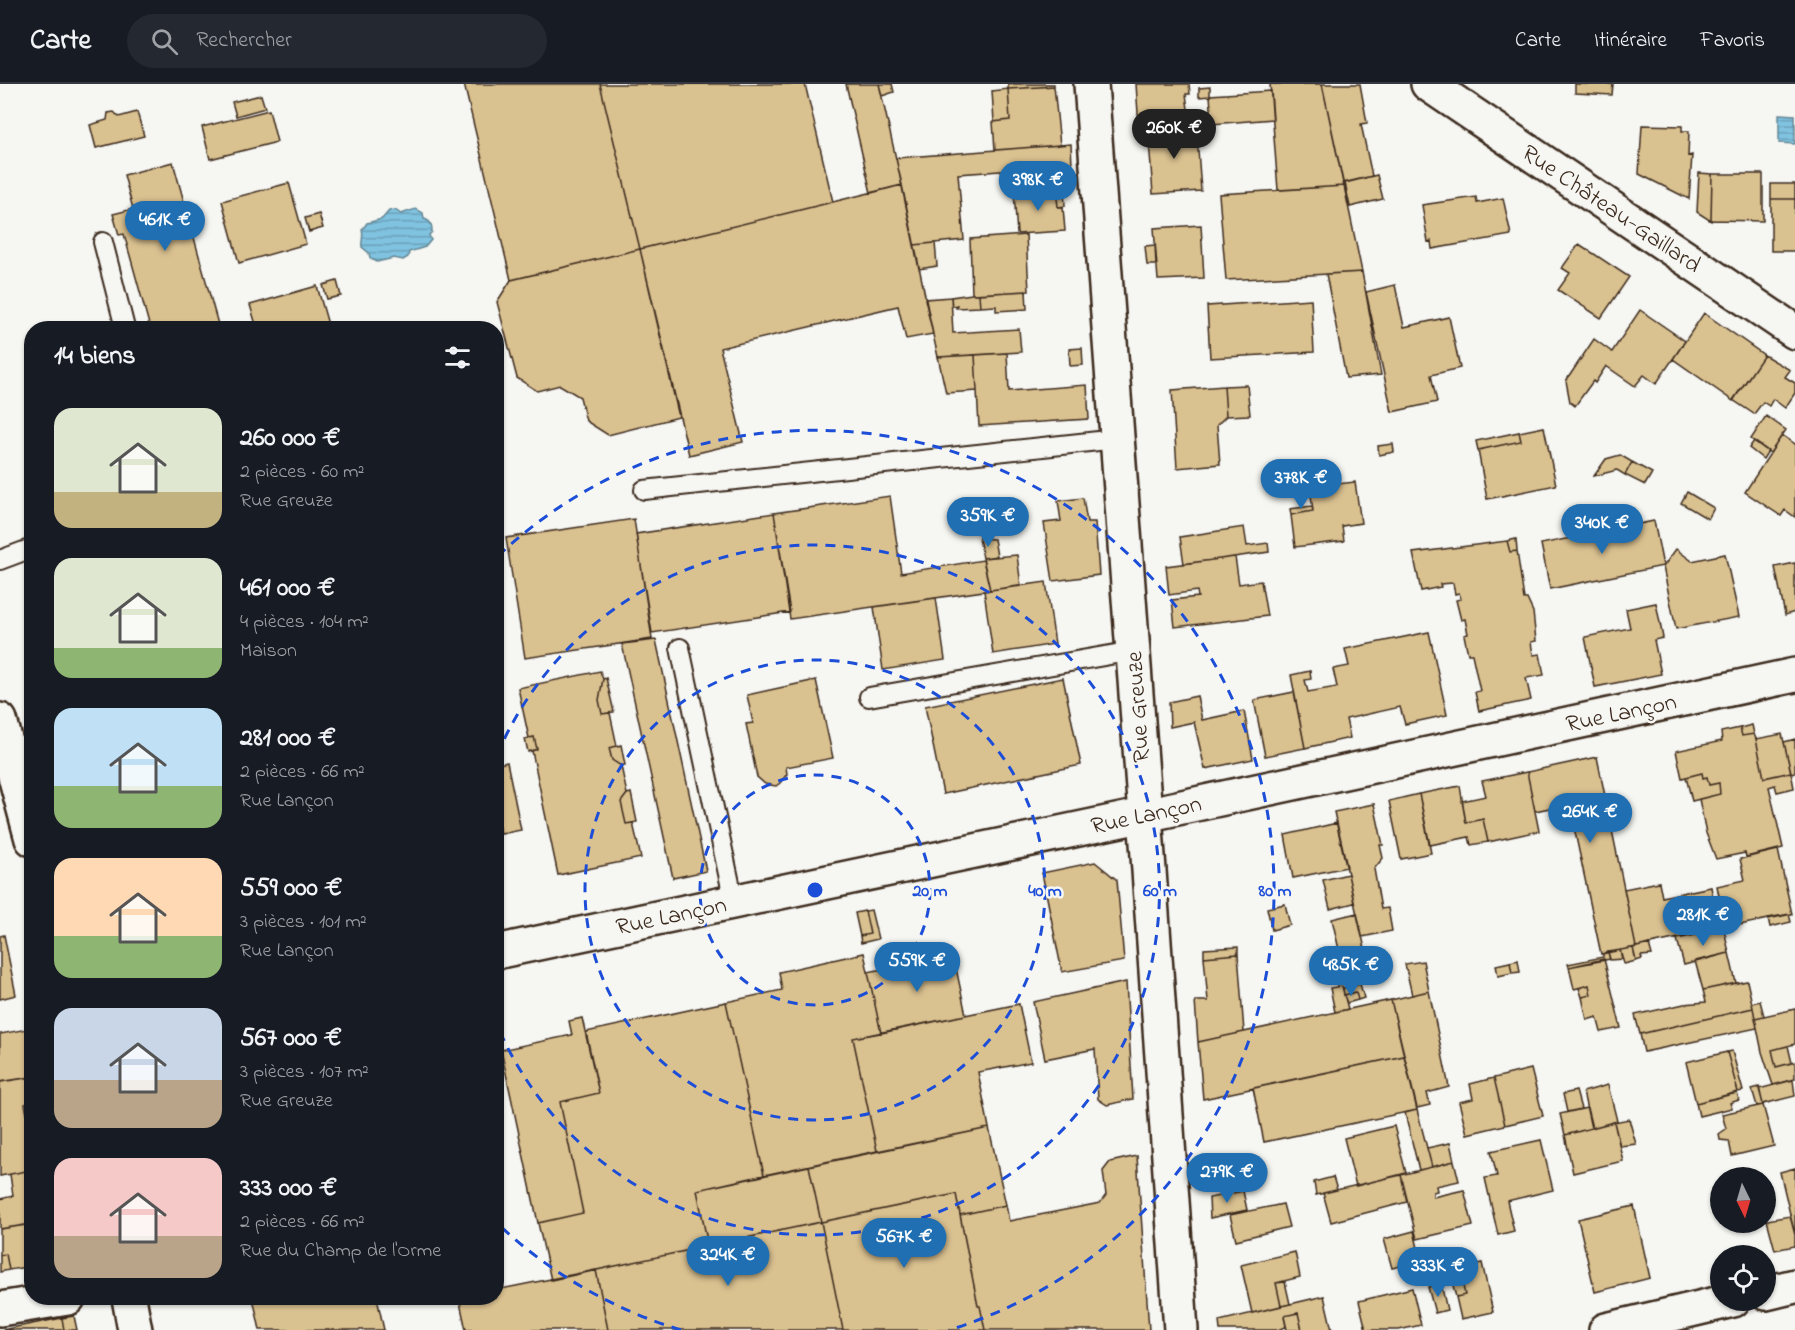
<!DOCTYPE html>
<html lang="fr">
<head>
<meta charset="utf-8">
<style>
  body { margin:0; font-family:"Indie Flower",sans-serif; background:#242831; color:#f1f3f6; height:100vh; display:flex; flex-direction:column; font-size:22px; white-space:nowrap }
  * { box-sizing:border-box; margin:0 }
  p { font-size:20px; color:#9ea1a6 }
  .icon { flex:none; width:33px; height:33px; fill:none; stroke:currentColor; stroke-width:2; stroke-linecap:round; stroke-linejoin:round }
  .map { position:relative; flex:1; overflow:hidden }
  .sheet { position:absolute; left:24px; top:237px; width:480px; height:984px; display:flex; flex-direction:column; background:#171b24; border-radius:24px; box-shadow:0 2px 4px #0004 }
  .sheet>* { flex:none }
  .needle { width:39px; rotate:175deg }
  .controls { position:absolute; left:1710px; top:1083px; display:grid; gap:12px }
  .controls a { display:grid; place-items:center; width:66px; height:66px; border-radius:50%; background:#171b24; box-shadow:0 2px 4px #0004; font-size:30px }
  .price { position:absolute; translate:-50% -51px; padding:0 14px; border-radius:21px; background:#1f6fb2; color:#fff; font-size:20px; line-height:39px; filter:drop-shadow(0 2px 3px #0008) }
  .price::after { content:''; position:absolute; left:50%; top:36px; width:18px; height:14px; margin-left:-9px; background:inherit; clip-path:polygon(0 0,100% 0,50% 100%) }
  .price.on { background:#222; color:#fff }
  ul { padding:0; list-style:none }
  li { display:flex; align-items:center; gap:18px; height:150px; padding:0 30px }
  li span { display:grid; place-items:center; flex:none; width:168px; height:120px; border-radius:18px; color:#555 }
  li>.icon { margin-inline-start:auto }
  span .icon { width:72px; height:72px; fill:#fffc; stroke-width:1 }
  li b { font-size:26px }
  h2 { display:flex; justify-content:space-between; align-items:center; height:72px; padding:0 30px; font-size:26px }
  header { display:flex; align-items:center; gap:36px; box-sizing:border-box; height:84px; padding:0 30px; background:#171b24; border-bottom:2px solid #363941 }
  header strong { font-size:28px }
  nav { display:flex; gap:33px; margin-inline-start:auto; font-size:21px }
  .search { width:420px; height:54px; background:#242831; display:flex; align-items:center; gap:15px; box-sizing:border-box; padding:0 21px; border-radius:33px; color:#9ea1a6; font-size:22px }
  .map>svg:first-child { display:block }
  .water { fill:url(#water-rules); stroke:#648693; stroke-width:1.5 }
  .building { fill:#dac190; stroke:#3b2a1e; stroke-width:1.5 }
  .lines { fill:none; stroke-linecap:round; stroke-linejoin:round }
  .lane-casing { stroke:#3b2a1e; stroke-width:22 }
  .street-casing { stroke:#3b2a1e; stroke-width:38 }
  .secondary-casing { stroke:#3b2a1e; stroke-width:38 }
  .lane { stroke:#f6f6f2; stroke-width:18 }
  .street { stroke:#f6f6f2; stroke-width:33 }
  .secondary { stroke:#f6f6f2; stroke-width:33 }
  .ring { fill:none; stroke:#1d4ed8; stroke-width:3; stroke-dasharray:10 8 }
  .labels { text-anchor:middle; stroke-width:5; stroke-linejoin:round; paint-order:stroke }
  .street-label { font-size:24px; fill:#3b2a1e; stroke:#f6f6f2 }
  .centre { fill:#1d4ed8; stroke:#f6f6f2; stroke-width:3 }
  .ring-label { font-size:18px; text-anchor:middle; font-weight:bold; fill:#1d4ed8; stroke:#f6f6f2; stroke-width:5; stroke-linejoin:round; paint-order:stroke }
</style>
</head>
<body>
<header>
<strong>Carte</strong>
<div class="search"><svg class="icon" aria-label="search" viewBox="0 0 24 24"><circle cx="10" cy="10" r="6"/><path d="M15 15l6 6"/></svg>Rechercher</div>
<nav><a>Carte</a><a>Itinéraire</a><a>Favoris</a></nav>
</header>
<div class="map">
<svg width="1795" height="1246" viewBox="0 0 1795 1246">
  <defs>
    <pattern id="water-rules" width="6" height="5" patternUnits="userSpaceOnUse" patternTransform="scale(1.5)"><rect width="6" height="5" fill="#80c3e1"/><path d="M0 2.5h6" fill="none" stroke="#6a9fb6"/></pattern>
  </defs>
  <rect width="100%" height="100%" fill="#f6f6f2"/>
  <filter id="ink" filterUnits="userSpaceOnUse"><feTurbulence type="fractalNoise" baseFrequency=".0167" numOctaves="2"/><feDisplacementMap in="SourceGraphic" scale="12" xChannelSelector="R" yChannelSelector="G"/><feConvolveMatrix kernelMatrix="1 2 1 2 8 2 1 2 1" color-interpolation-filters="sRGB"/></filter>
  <g filter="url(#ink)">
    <path class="water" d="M1779 30 1795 31V60L1779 59Z
      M416 125 423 129 424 135C431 137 432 141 432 148L429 151 431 156 425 163 409 168 408 173 403 176 394 174 377 178 370 174 369 169 362 163C361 157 364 152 362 146L367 139 382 135 389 127 395 126 401 130Z"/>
    <path class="building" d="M464 0H600L640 165 511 196Z
      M600 0H805L833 118 640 165Z
      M846 0H879L902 101 871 109Z
      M879 0H892L894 8 882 12Z
      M1008 0H1054V2L1008 5Z
      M1136 0H1189L1190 10H1186L1190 40 1139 44Z
      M1270 0H1322L1344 102 1278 106Z
      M1322 0H1360L1367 39 1361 40 1372 92 1343 99Z
      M1575 0H1613L1612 11 1575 9Z
      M1054 2 1060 61 995 66 993 38 1010 36 1008 5Z
      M1210 3V12L1199 13V4Z
      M1008 5 1010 36 994 38 992 7Z
      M1271 7 1273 35 1212 40 1210 11Z
      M261 11 265 24 236 32 232 18Z
      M269 26 277 58 210 75 202 43Z
      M114 28 119 33 137 28 144 52 96 64 90 41 107 36 108 29Z
      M1190 40 1191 52H1197L1201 107 1153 110 1148 43Z
      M1642 41 1682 42V47H1689L1688 72 1692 71 1689 115 1639 90Z
      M1071 60 1072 82 958 90 964 156 914 161 896 74Z
      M173 78 219 244H150L124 150 119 151 113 130 133 125 124 91Z
      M1699 89 1712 90 1711 137 1697 128Z
      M1712 90H1763V137L1711 136Z
      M1377 91 1383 115 1350 123 1345 99Z
      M289 99 306 160 239 179 222 117Z
      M1771 100H1795V115H1771Z
      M902 101 933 250 906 255 898 222 720 264 743 358 689 371 640 165Z
      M1344 102 1362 188 1226 196 1219 110Z
      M1056 105 1058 123H1063L1065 147 1017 150 1014 108Z
      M1056 105H1064L1065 122 1058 123Z
      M1476 113 1477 119 1503 114 1511 151 1432 165 1431 157 1428 158 1422 121Z
      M1771 115H1795V167H1771Z
      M319 130 323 144 309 148 305 134Z
      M1201 141 1204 194 1158 196 1154 144Z
      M1026 151 1029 207 972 210 970 155Z
      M935 159 937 182 919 185 914 161Z
      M1579 160 1629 193 1601 234 1558 206 1570 189 1562 184Z
      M1155 161 1156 181H1147L1145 162Z
      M640 165 679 333 608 351 586 337 580 313 560 301 537 307 517 294 497 218 511 196Z
      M1362 188 1381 291 1346 294 1326 190Z
      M337 197 341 212 327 215 323 201Z
      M1395 201 1404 243 1449 233 1460 284 1431 291 1437 318 1392 328 1366 208Z
      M317 202 329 244H257L250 221Z
      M1026 207 1027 225 996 227V222L980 223 979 210Z
      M972 210H979L980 223 956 224 957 221 952 222 951 213Z
      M951 213 953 249 1019 245 1021 268 938 273 925 215Z
      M1311 215 1314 268 1210 274 1207 222Z
      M1640 226 1685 257 1656 300 1644 291 1635 302 1606 282 1595 299 1593 297 1575 322 1570 318 1566 297 1594 255 1612 268Z
      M1704 229 1764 271 1733 317 1673 275Z
      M1082 264 1083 281 1070 282 1069 265Z
      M1007 269 1009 307 1087 301 1089 335 979 342 975 271Z
      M975 271 977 307 946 309 938 273Z
      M1764 271 1790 286 1785 293 1795 299V309L1785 324 1773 315 1769 322 1763 318 1754 330 1733 316Z
      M1247 301 1250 331 1226 332 1224 302Z
      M1224 302 1226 332 1217 341 1220 380 1177 384 1172 306Z
      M1766 332 1786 346 1770 369 1751 355Z
      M1544 343 1556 401 1487 415 1478 366 1521 357 1519 348Z
      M1519 348 1521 357 1478 366 1476 357Z
      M1782 351 1795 360V433L1785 426 1781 432 1745 408Z
      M1754 357 1768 367 1763 375 1749 364Z
      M1393 360 1394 368 1379 371 1378 362Z
      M1620 371 1632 378 1625 391 1617 386 1594 392 1606 375Z
      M1632 378 1652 389 1645 401 1625 391Z
      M1355 398 1361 439 1342 442 1344 457 1295 463 1291 431 1313 427 1310 403Z
      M1687 408 1714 424 1708 435 1681 419Z
      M890 412 901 489 983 476 990 506 790 535 774 429Z
      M1083 414 1087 438H1095L1099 491 1053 497 1044 439 1061 437 1058 417Z
      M1312 422 1313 427 1291 431 1290 425Z
      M774 429 790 528 652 549 636 450Z
      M634 435 652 555 525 574 506 454Z
      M1654 437 1663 482 1550 505 1541 460Z
      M1244 443 1247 462 1268 459 1269 468 1184 480 1180 453Z
      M979 454 994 455 997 472 983 474Z
      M1516 455 1517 467 1510 468 1507 457Z
      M1507 457 1510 468 1517 467 1524 515H1527L1533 528 1536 557 1531 558 1533 571 1540 570 1544 591 1526 594 1531 616 1479 627 1475 608 1480 607 1472 570H1468L1464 551 1468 550 1465 535 1461 536 1456 516 1461 515 1459 509 1455 510 1453 499 1440 500 1441 503 1421 507 1413 469Z
      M1676 465 1692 477 1725 470 1739 533 1676 545 1663 483Z
      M1017 471 1021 502 990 506 983 474Z
      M1235 473 1239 500 1261 497 1267 532 1175 543 1172 516 1198 513 1197 507 1169 511 1166 482Z
      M1795 479V528L1785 531 1775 483Z
      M1046 498 1055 560 993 570 984 507Z
      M936 514 945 576 883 586 874 523Z
      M1656 519 1663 554 1654 556 1661 590 1595 603 1585 553 1630 544 1626 525Z
      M1429 548 1447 631 1405 640 1400 623 1346 635 1350 654 1305 664 1291 591 1310 587 1311 595 1305 596 1308 608 1337 603 1333 585 1349 582 1345 565Z
      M656 556 706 787 673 794 622 560Z
      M600 587 603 595 599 616 602 630 610 629 617 662 609 664 612 676 621 682 627 710 621 718 626 740 633 739 641 774 558 791 532 667 537 665 534 653 529 654 518 604Z
      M606 594 614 628 602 630 599 616 603 595Z
      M1063 594 1081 681 943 710 925 622Z
      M816 596 833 674 786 683 787 690 780 699 776 702 765 700 757 693 746 640 753 639 747 611Z
      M1294 608 1305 664 1265 672 1254 616Z
      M1197 612 1202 636 1244 627 1253 675 1205 685 1194 638 1170 643 1169 618Z
      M1752 641 1754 650 1742 652 1740 644Z
      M1740 644 1742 652 1754 650 1756 655 1764 694 1791 688 1794 704 1777 708 1775 701 1769 703 1783 764 1746 773 1745 769 1716 775 1706 749 1699 715 1720 710 1719 699 1709 701 1707 693 1703 694 1702 689 1682 694 1676 667 1722 657 1721 648Z
      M1782 650 1791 688 1764 694 1756 655Z
      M534 653 537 665 528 668 525 655Z
      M1795 655V688L1791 689 1784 658Z
      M621 661 625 681 621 682 612 676 609 664Z
      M1597 673 1636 863 1601 870 1569 720 1535 727 1527 688Z
      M507 678 521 746 501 750 496 727V718H498L496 681Z
      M1527 688 1539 747 1488 758 1483 735 1466 739 1462 717 1486 712 1482 697Z
      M1702 689 1703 694 1707 693 1709 701 1719 699 1720 710 1692 717 1686 693Z
      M1460 702 1466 739 1483 735 1488 758 1471 761 1469 753 1430 761 1419 710Z
      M631 709 637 738 626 740 621 718 627 710Z
      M1419 710 1431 769 1401 775 1389 717Z
      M1374 720 1383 761H1380L1383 774 1374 785 1381 825 1388 824 1392 847 1362 853 1334 728Z
      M1337 739 1347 783 1293 794 1285 751Z
      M1778 766 1792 830 1636 863 1624 805 1659 798 1662 813 1711 803 1713 814 1719 812 1717 802 1745 796 1740 775Z
      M1095 778 1117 796 1124 877 1062 888 1042 789Z
      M1348 790 1354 819 1330 825 1323 796Z
      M1285 820 1290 841 1272 846 1267 824Z
      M871 826 878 855 861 859 860 852 870 850 865 827Z
      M865 827 870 850 860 852 855 829Z
      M1357 829 1365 865 1340 870 1332 835Z
      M1789 830 1791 838 1770 843 1768 834Z
      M1724 845 1729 869 1684 881 1677 855Z
      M4 851 16 911 0 915V852Z
      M1649 860 1652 871 1641 872 1642 875 1636 877 1633 864Z
      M1238 863V870L1204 873V865Z
      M1633 864 1636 877 1624 880 1620 866Z
      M1364 866 1371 897 1349 901 1343 870Z
      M1620 866 1622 875 1610 876 1608 868Z
      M1608 868 1610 875 1605 876 1569 883 1568 880 1603 873V870Z
      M864 869 881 949 853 954 877 1067 764 1091 726 918 782 906 779 888Z
      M1729 869 1736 899 1703 906 1695 877Z
      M953 870 966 931 881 949 868 888Z
      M1238 870 1244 948 1198 958 1195 917H1208L1204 873Z
      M1604 875 1621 944 1601 948 1597 933 1587 936 1582 913 1591 911 1589 901 1574 905 1569 883Z
      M1518 876 1520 888 1512 889 1510 878Z
      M1423 877 1429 907 1412 911 1405 880Z
      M1510 878 1512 889 1498 892 1496 881Z
      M1747 897 1753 924 1640 950 1635 931 1684 920 1706 918 1703 906Z
      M1126 898 1133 1015 1107 1021 1098 1015 1095 965 1045 975 1033 918Z
      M1360 900 1364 914 1358 916 1356 908 1344 911 1343 904Z
      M1589 901 1591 911 1582 913 1579 904Z
      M1342 902 1348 925 1335 928 1330 904Z
      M1429 907 1449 1003 1427 1009 1430 1021 1417 1024 1391 916Z
      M1356 908 1358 916 1347 919 1344 911Z
      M1391 916 1404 972 1203 1015 1198 958Z
      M1760 917 1764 932 1755 934 1752 919Z
      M726 918 764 1091 697 1106 708 1162 551 1196 538 1139 583 1129 560 1018 599 1009 586 948Z
      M1019 920 1031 978 978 988 989 1044 877 1067 853 954Z
      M1753 924 1757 944 1644 968 1640 950Z
      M1795 925V960L1772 966 1776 983 1795 978V995L1773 1001 1762 968 1755 934Z
      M582 934 599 1009 560 1018 583 1129 538 1139 501 966 572 951 569 937Z
      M27 945 32 965V993L0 998V950Z
      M1788 962 1792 979 1776 983 1772 966Z
      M1732 967 1743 1007 1738 1008 1727 968Z
      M1727 968 1738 1008 1696 1019 1686 978Z
      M1404 972 1417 1026 1264 1058 1253 1004Z
      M1531 985 1543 1032 1505 1041 1494 994Z
      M32 993V1018L25 1020 32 1055V1086L0 1092V998Z
      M1494 994 1505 1041 1467 1050 1459 1018 1473 1015 1470 1000Z
      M1793 996 1795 1012 1763 1020 1759 1005Z
      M1608 1001 1617 1037 1591 1044 1583 1008Z
      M1759 1003 1763 1021 1757 1022 1752 1005Z
      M1576 1007 1581 1025 1567 1028 1563 1010Z
      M1737 1009 1739 1016 1730 1019 1732 1024 1699 1032 1696 1019Z
      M1763 1021 1774 1062 1732 1072 1729 1057 1720 1056 1719 1050 1726 1045 1722 1030Z
      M1587 1024 1592 1044 1565 1051 1560 1030Z
      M1417 1026 1432 1083 1419 1086 1405 1029Z
      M1629 1035 1636 1060 1620 1062 1614 1038Z
      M1614 1038 1623 1077 1573 1089 1565 1051Z
      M1394 1042 1406 1089 1356 1102 1344 1054Z
      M989 1044 1006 1121 960 1131 956 1110 821 1138 809 1082Z
      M1541 1056 1553 1106 1507 1117 1514 1147 1498 1151 1485 1094 1497 1092 1491 1067Z
      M1450 1059 1454 1077 1432 1083 1427 1064Z
      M1137 1072 1149 1246H985L980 1222H978L960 1131 1006 1121 1009 1137 1100 1119 1106 1111 1103 1087 1110 1078Z
      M1454 1077 1459 1097 1436 1102 1437 1107 1433 1108V1113L1464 1106 1473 1142 1417 1155 1401 1091Z
      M809 1082 821 1138 708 1162 697 1106Z
      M1795 1084V1151L1780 1088Z
      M32 1086V1140L0 1145V1115L13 1112 10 1090Z
      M1401 1091 1407 1118 1331 1138 1323 1109Z
      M1333 1093 1337 1106 1316 1111 1314 1098Z
      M1243 1107 1247 1126 1210 1134 1209 1114Z
      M956 1110 978 1222H980L985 1246H843L821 1138Z
      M1283 1120 1289 1143 1236 1156 1230 1131Z
      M1634 1122 1650 1194 1595 1208 1578 1135Z
      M1790 1132 1795 1151V1162L1775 1166 1767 1136Z
      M821 1138 843 1246H608L596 1186Z
      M32 1140V1182L9 1186 6 1170 0 1171V1145Z
      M1414 1147 1421 1177 1392 1184 1384 1155Z
      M1295 1168 1300 1193 1276 1199 1281 1222 1252 1229 1241 1181Z
      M6 1170 9 1186 0 1188V1171Z
      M1482 1179 1493 1228 1461 1235 1456 1213 1465 1211 1459 1184Z
      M1459 1184 1465 1211 1456 1213 1449 1186Z
      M596 1186 608 1246H466L459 1214H496V1206Z
      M1285 1198 1290 1220 1281 1222 1276 1199Z
      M1441 1200 1447 1226 1435 1229 1428 1203Z
      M1412 1204 1421 1241 1399 1246H1366L1359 1217Z
      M1324 1212 1332 1246H1302L1298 1229 1284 1232 1286 1243 1277 1246H1220L1219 1237Z
      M253 1214H377L384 1246H260Z
      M1298 1229 1302 1246H1287L1284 1232Z
      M74 1232 77 1246H64L62 1234Z
      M62 1234 64 1246H2Z"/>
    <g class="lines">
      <defs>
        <path id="lane" d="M103 158 125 244
          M644 406 1117 355
          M0 476 32 464
          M680 564 734 818
          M869 613 1133 567"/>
        <path id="street" d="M1091 0 1148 772 1181 1246
          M496 868 1145 731 1795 591
          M1766 1209 1795 1202
          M0 1225 68 1214
          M1606 1246 1733 1216"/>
        <path id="secondary" d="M1428 0 1795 248
          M0 636 32 755
          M129 1214 135 1246"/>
      </defs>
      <use href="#lane" class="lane-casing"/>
      <use href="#street" class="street-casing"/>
      <use href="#secondary" class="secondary-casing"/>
      <use href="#lane" class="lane"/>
      <use href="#street" class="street"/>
      <use href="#secondary" class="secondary"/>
    </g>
  </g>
  <g class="ring">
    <circle cx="815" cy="806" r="115"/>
    <circle cx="815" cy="806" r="230"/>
    <path d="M497 671A345 345 0 1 1 497 941"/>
    <path d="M681 1246A460 460 0 0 1 498 1140M498 472A460 460 0 1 1 949 1246"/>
  </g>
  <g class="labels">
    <g class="street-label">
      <text transform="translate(1612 124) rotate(34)" y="8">Rue Château-Gaillard</text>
      <text transform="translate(1137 623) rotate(-94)" y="8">Rue Greuze</text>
      <text transform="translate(1621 628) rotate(-12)" y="8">Rue Lançon</text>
      <text transform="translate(1146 730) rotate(-12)" y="8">Rue Lançon</text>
      <text transform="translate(671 831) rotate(-12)" y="8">Rue Lançon</text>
    </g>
  </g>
  <circle cx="815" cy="806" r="9" class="centre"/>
  <g class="ring-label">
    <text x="930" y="812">20 m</text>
    <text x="1045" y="812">40 m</text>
    <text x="1160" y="812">60 m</text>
    <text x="1275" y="812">80 m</text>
  </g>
</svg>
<div class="controls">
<a><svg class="needle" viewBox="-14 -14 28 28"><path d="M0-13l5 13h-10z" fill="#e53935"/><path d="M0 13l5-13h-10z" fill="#9ea1a6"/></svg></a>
<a><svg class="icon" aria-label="locate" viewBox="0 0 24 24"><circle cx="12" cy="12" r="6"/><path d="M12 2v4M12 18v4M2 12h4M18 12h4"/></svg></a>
</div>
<b class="price on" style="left:1174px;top:76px">260K €</b>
<b class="price" style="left:1038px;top:128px">398K €</b>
<b class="price" style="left:165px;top:168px">461K €</b>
<b class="price" style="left:1301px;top:426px">378K €</b>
<b class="price" style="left:988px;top:464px">359K €</b>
<b class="price" style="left:1602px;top:471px">340K €</b>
<b class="price" style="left:1590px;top:760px">264K €</b>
<b class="price" style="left:1703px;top:863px">281K €</b>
<b class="price" style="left:917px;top:909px">559K €</b>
<b class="price" style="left:1351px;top:913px">485K €</b>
<b class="price" style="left:1227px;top:1120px">279K €</b>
<b class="price" style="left:904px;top:1185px">567K €</b>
<b class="price" style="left:728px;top:1203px">324K €</b>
<b class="price" style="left:1438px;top:1214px">333K €</b>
<section class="sheet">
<h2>14 biens<svg class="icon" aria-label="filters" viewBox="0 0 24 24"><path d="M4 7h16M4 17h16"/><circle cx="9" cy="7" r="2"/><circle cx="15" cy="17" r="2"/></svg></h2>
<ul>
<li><span style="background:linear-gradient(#dfe7d0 70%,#c2b280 0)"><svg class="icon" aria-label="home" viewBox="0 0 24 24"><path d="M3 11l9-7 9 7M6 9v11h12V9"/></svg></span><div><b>260 000 €</b><p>2 pièces · 60 m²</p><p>Rue Greuze</p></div></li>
<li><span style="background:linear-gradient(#dfe7d0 75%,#8fb573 0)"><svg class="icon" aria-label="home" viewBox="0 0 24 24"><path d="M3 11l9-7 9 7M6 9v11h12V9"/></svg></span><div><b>461 000 €</b><p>4 pièces · 104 m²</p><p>Maison</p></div></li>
<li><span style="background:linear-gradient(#bfe0f5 65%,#8fb573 0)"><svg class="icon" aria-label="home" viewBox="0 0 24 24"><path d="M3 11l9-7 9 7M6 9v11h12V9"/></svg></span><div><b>281 000 €</b><p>2 pièces · 66 m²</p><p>Rue Lançon</p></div></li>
<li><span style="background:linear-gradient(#ffd9b3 65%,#8fb573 0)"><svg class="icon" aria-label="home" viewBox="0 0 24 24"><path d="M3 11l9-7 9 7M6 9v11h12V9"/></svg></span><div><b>559 000 €</b><p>3 pièces · 101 m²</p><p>Rue Lançon</p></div></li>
<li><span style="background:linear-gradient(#c9d6e8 60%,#b9a48a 0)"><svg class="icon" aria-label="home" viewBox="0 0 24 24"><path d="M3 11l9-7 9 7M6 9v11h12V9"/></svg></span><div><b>567 000 €</b><p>3 pièces · 107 m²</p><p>Rue Greuze</p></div></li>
<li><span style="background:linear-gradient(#f6c9c9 65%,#b9a48a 0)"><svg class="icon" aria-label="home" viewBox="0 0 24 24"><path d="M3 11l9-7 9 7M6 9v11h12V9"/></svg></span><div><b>333 000 €</b><p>2 pièces · 66 m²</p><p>Rue du Champ de l'Orme</p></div></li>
</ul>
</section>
</div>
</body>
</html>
